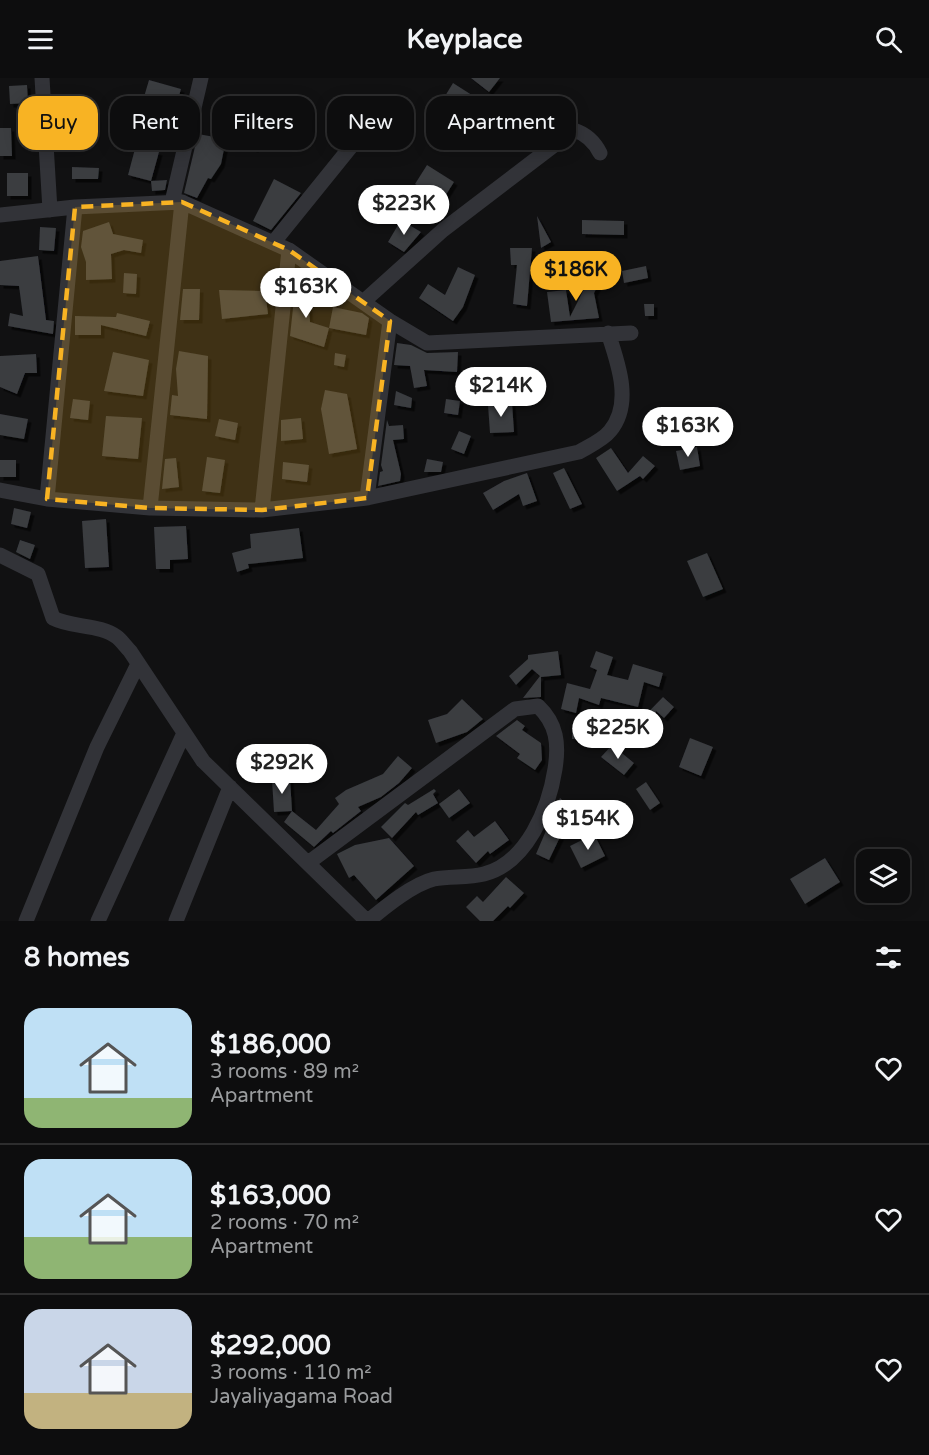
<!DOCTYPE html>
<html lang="en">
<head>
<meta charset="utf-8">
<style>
  body { margin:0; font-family:"Varela Round",sans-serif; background:#1b1b1c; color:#f1f3f6; height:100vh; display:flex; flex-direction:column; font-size:22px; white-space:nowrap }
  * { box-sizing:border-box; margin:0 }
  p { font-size:20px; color:#9a9c9e }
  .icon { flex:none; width:33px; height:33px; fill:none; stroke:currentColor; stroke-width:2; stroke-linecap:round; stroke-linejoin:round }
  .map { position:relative; height:843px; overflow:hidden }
  .panel { display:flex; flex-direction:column; background:#0d0d0e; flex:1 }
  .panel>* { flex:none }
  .banner { position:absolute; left:18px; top:18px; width:600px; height:54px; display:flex; gap:12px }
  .fabs { position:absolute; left:856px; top:771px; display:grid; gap:12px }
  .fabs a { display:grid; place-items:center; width:54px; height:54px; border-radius:12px; background:#0d0d0e; box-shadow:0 3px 15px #0003,0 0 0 2px #2d2d2e; font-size:30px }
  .price { position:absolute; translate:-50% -51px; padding:0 14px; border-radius:21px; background:#fff; color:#222; font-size:20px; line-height:39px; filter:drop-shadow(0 2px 3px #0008) }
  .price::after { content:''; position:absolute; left:50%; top:36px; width:18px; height:14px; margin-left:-9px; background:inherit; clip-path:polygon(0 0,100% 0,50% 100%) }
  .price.active { background:#f8b323; color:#111 }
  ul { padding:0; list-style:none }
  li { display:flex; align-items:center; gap:18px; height:150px; padding:0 24px }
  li+li { border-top:2px solid #2d2d2e }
  li span { display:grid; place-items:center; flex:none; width:168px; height:120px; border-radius:18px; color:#555 }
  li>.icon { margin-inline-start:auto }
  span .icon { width:72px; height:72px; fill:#fffc; stroke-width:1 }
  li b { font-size:26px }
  h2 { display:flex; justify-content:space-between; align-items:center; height:72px; padding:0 24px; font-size:26px }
  .chip { padding:0 21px; border-radius:18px; background:#0d0d0e; box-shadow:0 3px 15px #0003,0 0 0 2px #2d2d2e; font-size:21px; line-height:54px }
  .chip.active { background:#f8b323; color:#111 }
  header { display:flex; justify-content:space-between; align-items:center; height:78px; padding:0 24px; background:#0d0d0e; font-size:27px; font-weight:800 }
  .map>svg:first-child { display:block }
  .building { fill:#3a3c40; filter:url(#shadow) }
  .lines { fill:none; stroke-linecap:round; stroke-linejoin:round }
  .minor { stroke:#323338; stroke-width:15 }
  .marked { fill:#f8b323; fill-opacity:0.2; stroke:#f8b323; stroke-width:4.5; stroke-dasharray:12 8; stroke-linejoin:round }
</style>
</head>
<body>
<header><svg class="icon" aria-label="menu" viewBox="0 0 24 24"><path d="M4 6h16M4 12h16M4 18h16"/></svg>Keyplace<svg class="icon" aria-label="search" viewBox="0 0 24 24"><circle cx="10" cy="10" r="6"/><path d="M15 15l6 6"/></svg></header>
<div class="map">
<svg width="929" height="843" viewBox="0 0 929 843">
  <defs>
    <filter id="shadow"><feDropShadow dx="3.5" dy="3.5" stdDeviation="0" flood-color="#0009"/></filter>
  </defs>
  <rect width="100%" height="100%" fill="#111112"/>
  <path class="building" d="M471 0H500L489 14Z
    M149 2 181 11 176 28 144 19Z
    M453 5 475 19 461 42 439 28Z
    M27 7 28 25 10 26 9 8Z
    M234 36 263 46 255 71 226 61Z
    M0 50H11L12 78H0Z
    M198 56 226 61 221 86 211 101 208 100 197 120 184 115Z
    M136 67 159 74 151 103 128 97Z
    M427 87 454 104 442 123 415 106Z
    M72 89 99 90 98 101H72Z
    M7 95H28V118H7Z
    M274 101 301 115 271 152 253 143Z
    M167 102 165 112 152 113 151 103Z
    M537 138 551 164 541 170Z
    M401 142 421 154 404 174 388 164Z
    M582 142 624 143V157L582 156Z
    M109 144 113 156 143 162 141 175 124 172 111 176 112 201 86 202V184L81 169 83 153Z
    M40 149 56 150 54 173 39 172Z
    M510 170H532L527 228 513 226 517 187H511Z
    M38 178 46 242 54 243 53 256 8 248 10 235 23 238 19 208 0 207V183Z
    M592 179 594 191 580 193 578 180Z
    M646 188 648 200 624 205 622 193Z
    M458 189 475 197 463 229 453 243 419 220 428 206 445 217Z
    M594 191 604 196 594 215 599 240 551 244 547 214 566 212 570 239Z
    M124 195 137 196 136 216 123 215Z
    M296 202H306L310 244 329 250 324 269 290 258Z
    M183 211H200L199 242H180Z
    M219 212 265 213 268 236 222 241Z
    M644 226H654V238H645Z
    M333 229 362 235 369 240 366 257 329 250Z
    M117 235 150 243 146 258 101 247V257H75V238L116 239Z
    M397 265 411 267 427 275 458 274 457 294 424 292 427 308 414 310 410 288 394 287Z
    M179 273 208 278 207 341 170 337 172 317 178 318 176 291Z
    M113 274 149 282 143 318 104 313Z
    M335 275 346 277 344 289 334 287Z
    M36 276 37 295H25L17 316 0 309V278Z
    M325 312 347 316 357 371 329 376 321 331Z
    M396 313 412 320 411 330 394 327Z
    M73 321 90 323 88 342 70 340Z
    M446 321 460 323 458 337 444 335Z
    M512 325 514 354 490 355 488 327Z
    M0 336 28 341 24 361 0 357Z
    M106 338 142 340 138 381 102 378Z
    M301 340 303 361 281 363V342Z
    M219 341 238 345 235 362 215 358Z
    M387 342 389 348 403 347 404 361 393 362 401 396 400 403 378 408 380 394 383 393 381 387Z
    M459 353 471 358 464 376 451 371Z
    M697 369 700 388 680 392 676 373Z
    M611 370 628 395 643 378 655 388 643 401 640 398 617 413 596 380Z
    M207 379 225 382 220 415 202 413Z
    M176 380 179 409 162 411 165 381Z
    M427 381 443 384 441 394H424Z
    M0 382H16V399H0Z
    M283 384 309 387 307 404 282 401Z
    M564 390 582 426 570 431 553 395Z
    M527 395 537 423 523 428 519 416 493 432 483 415 504 403Z
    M14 430 31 434 27 450 11 446Z
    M106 441 109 489 85 490 82 443Z
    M186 448 188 481 170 482V491H156L154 449Z
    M299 450 303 480 248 486 249 490 237 494 232 475 251 470 250 456Z
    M20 462 35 467 30 481 16 474Z
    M707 475 723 511 703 519 687 483Z
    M558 573 561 597 541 599V619L523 620 540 598 532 591 516 607 509 598 528 581V577Z
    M596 573 613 579 607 597 628 602 633 586 663 595 659 609 644 604 638 629 601 620 599 627 579 620 576 635 561 631 567 605 590 611 597 592 590 589Z
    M663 619 674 629 664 640 656 633 638 664 626 657Z
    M462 621 483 641 467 654 436 665 428 642 447 636Z
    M517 642 525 648 522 652 541 665 542 682 535 692 517 680 520 676 496 658Z
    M572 650H587V661H572Z
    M690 660 713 669 701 698 679 689Z
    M612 667 634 685 624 697 601 679Z
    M398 678 412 690 399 705 381 719 358 729 361 733 333 755 331 753 314 769 284 744 292 733 316 752 339 726 335 720 346 712 383 696Z
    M290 700 292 733 274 734 272 702Z
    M646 704 660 725 650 732 636 711Z
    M434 711 436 713 433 716 438 725 418 737 416 734 392 760 381 749 405 725 408 727Z
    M459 711 470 725 449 740 439 726Z
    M560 720 575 734 556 753 562 755 549 782 536 776Z
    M495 743 509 762 490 776 488 773 476 785 456 763 468 752 474 759Z
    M594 756 605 778 581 790 570 768Z
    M389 760 414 788 376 822 354 797 349 800 337 776 355 767Z
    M825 780 840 804 805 826 790 801Z
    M506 799 524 815 510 830 508 828 493 843H480L466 829 477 818 483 824Z"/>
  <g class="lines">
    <path class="minor" d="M42 0 50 132
      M172 124 201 0
      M0 137 75 129 182 124 289 172 390 243 427 265 631 255
      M273 165 370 45
      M363 224 443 152 574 52C586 56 594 63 600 75
      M0 412 47 421 150 430 262 432 367 420 579 374C589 368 603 362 610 353 633 326 618 285 608 255
      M367 420 390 243
      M47 421 75 129
      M150 430 182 124
      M262 432 289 172
      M0 477 38 496 53 540C72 550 100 546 117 559 121 562 126 569 130 573L203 683 367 843
      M308 785 515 631 538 628C557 646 559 666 555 691 549 730 527 785 484 796 468 800 450 798 434 801 413 806 385 829 368 843
      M26 843 97 669 138 586
      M98 843 184 655
      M176 843 230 709"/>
  </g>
  <path class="marked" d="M182 124 289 172 390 243 367 420 262 432 150 430 47 421 75 129Z"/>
</svg>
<div class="fabs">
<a><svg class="icon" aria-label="layers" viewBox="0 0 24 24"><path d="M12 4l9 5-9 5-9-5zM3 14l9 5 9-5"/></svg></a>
</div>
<b class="price" style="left:404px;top:158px">$223K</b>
<b class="price active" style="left:576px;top:224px">$186K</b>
<b class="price" style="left:306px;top:241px">$163K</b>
<b class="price" style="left:501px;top:340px">$214K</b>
<b class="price" style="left:688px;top:380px">$163K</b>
<b class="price" style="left:618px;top:682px">$225K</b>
<b class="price" style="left:282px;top:717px">$292K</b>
<b class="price" style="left:588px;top:773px">$154K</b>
<div class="banner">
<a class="chip active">Buy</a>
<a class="chip">Rent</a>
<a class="chip">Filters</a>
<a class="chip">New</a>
<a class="chip">Apartment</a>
</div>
</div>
<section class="panel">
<h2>8 homes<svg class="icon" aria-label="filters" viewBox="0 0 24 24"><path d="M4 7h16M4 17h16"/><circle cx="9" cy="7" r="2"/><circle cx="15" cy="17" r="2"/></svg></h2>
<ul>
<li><span style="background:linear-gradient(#bfe0f5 75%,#8fb573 0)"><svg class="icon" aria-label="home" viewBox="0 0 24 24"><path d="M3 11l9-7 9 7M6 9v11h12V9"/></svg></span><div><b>$186,000</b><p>3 rooms · 89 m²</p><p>Apartment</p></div><svg class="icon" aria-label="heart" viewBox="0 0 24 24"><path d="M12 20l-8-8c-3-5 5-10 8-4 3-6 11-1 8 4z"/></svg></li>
<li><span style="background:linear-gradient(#bfe0f5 65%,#8fb573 0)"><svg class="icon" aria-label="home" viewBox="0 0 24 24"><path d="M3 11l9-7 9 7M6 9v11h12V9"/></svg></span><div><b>$163,000</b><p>2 rooms · 70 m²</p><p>Apartment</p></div><svg class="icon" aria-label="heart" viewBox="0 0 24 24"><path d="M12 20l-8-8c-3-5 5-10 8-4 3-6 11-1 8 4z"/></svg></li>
<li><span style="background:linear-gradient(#c9d6e8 70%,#c2b280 0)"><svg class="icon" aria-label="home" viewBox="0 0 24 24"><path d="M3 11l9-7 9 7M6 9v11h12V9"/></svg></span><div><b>$292,000</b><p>3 rooms · 110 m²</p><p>Jayaliyagama Road</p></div><svg class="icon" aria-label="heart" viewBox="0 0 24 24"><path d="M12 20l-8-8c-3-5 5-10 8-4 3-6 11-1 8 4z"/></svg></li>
</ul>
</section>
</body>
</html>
